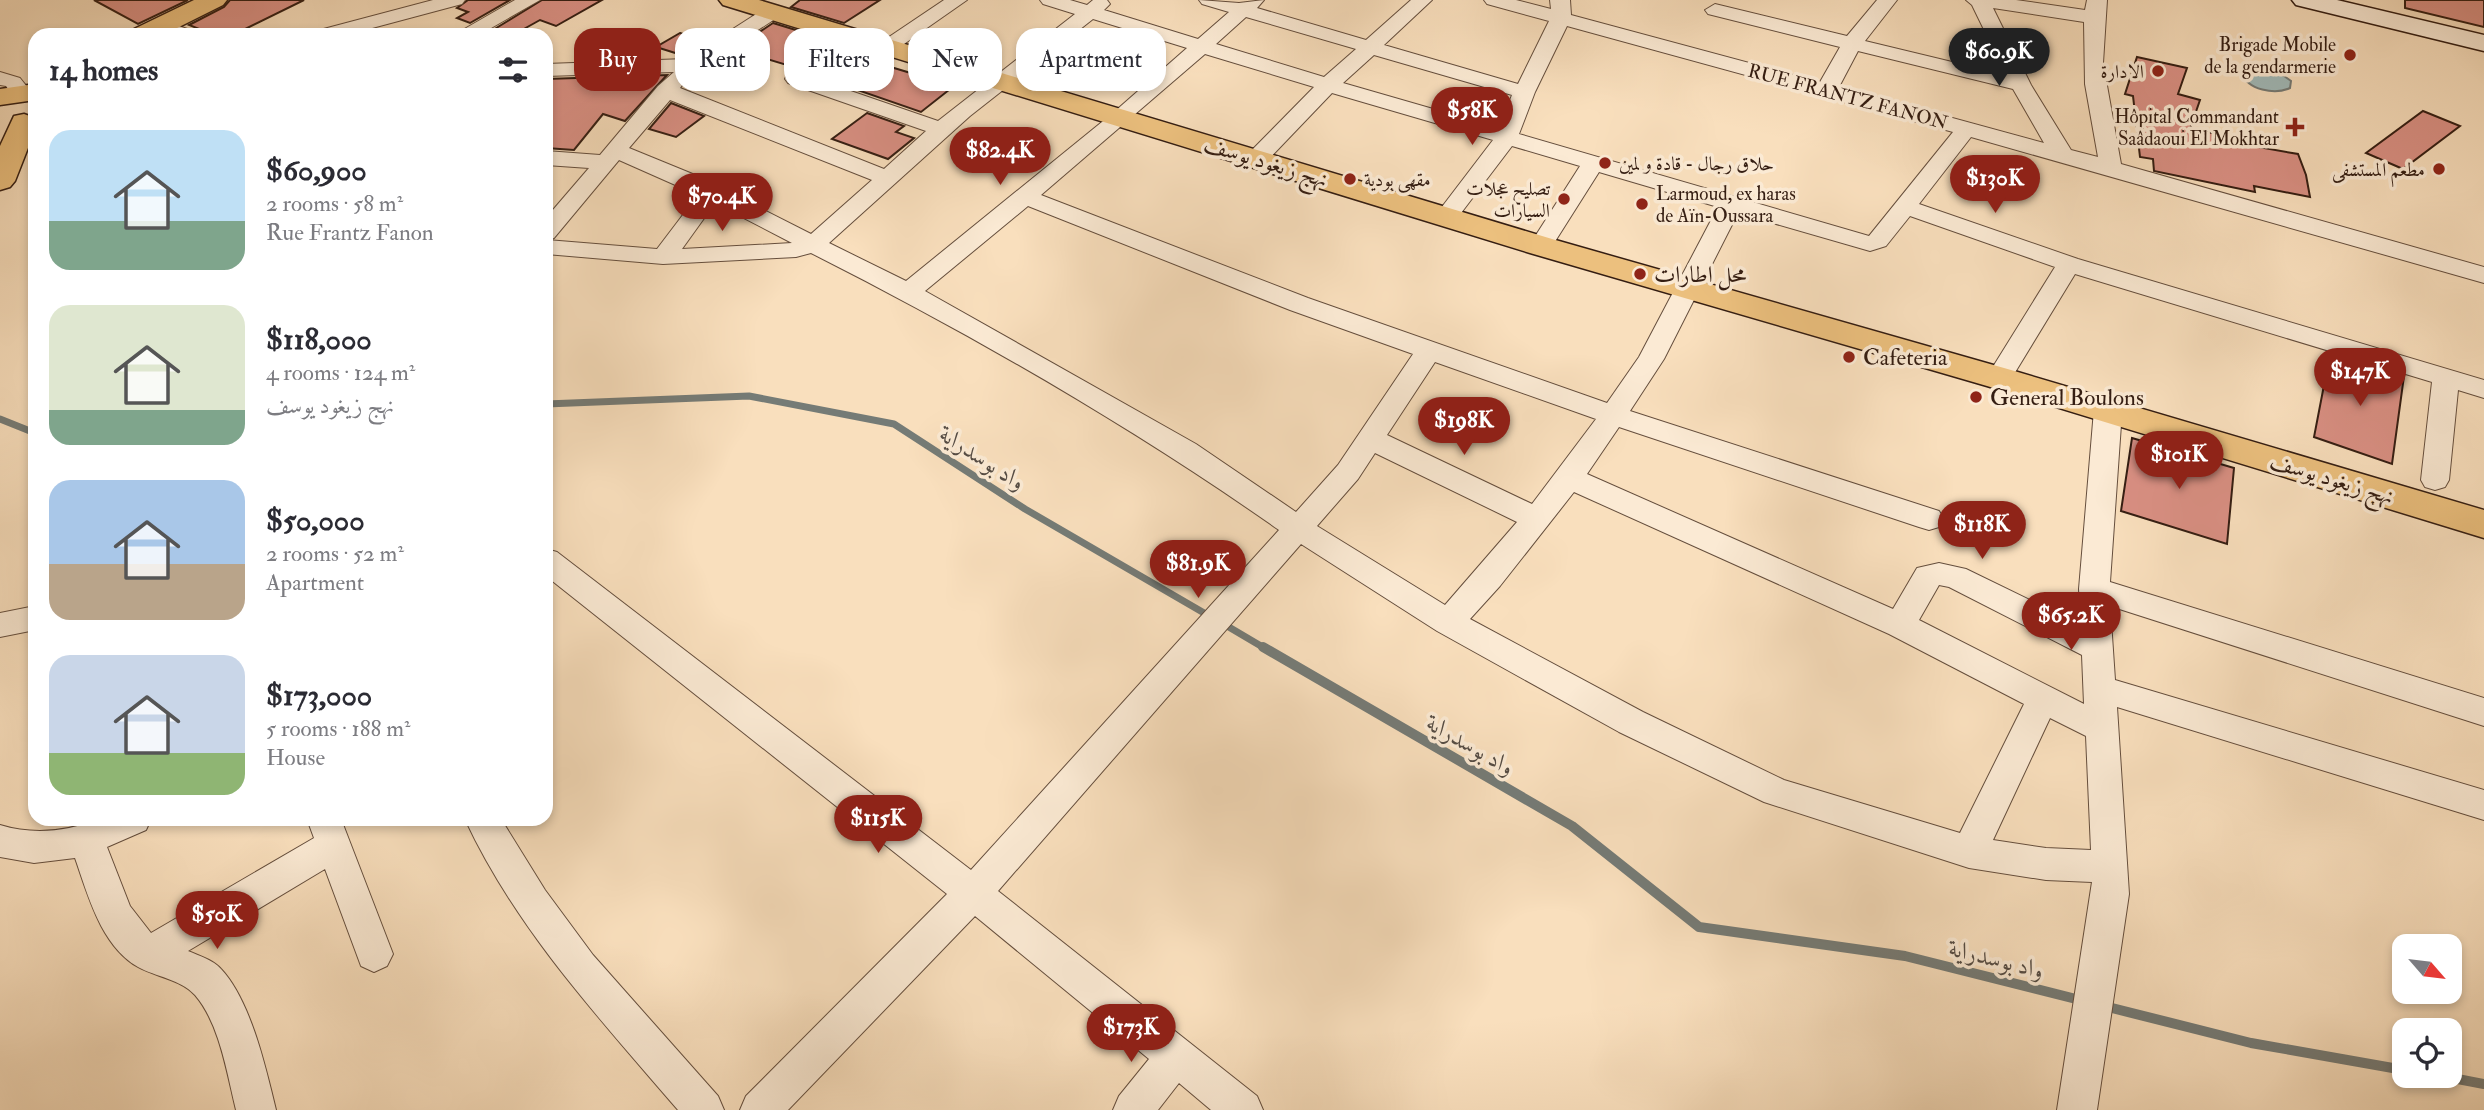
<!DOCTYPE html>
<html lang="en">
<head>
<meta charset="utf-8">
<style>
  body { margin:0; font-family:"IM FELL Double Pica",Amiri,serif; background:#f7f7f7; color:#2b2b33; height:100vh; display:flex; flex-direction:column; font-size:26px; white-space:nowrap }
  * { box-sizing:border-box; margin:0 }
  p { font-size:23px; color:#7c7c81 }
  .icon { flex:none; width:38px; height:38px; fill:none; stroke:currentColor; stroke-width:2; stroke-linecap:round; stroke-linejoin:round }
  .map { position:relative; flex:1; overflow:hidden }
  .drawer { position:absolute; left:28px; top:28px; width:525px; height:798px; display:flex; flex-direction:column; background:#fff; border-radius:21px; box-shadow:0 4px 10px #0003 }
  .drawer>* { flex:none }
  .hud { position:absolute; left:574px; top:28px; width:665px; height:63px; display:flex; gap:14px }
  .needle { width:46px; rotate:118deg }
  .controls { position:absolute; left:2392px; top:934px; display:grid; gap:14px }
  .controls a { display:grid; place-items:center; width:70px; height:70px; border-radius:14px; background:#fff; box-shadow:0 4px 10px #0003; font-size:35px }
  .price { position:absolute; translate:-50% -60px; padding:0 16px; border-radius:24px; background:#8f2418; color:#fff; font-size:23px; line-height:46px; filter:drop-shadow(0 2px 4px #0008) }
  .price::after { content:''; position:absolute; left:50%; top:42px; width:21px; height:16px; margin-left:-10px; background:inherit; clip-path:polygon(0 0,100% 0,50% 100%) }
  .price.on { background:#222; color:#fff }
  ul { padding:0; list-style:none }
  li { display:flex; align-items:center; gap:21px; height:175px; padding:0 21px }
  li span { display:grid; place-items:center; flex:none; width:196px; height:140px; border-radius:21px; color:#555 }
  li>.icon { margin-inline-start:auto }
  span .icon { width:84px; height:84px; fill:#fffc; stroke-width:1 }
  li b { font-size:30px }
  h2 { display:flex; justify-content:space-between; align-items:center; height:84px; padding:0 21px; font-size:30px }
  .pill { padding:0 24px; border-radius:21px; background:#fff; box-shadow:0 4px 10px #0003; font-size:24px; line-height:63px }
  .pill.on { background:#8f2418; color:#fff }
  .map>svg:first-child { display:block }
  .water { fill:#a1bab9; stroke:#757b76; stroke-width:2 }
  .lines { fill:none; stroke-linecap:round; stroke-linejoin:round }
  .stream-far1 { stroke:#757b76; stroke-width:7 }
  .stream { stroke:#757b76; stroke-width:10 }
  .building { fill:#da9084; stroke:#341d12; stroke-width:2 }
  .street-casing { stroke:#654e3d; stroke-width:2 }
  .secondary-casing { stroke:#341d12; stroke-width:3 }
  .primary-casing { stroke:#341d12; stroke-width:3 }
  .street { fill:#fbead4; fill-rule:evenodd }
  .secondary { fill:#fbead4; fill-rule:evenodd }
  .primary { fill:#ecc07e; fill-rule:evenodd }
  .poi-dot { fill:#8f2418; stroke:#fbead4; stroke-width:2.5 }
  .labels { text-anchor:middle; stroke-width:7; stroke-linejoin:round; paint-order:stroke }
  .far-poi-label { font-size:19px; fill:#341d12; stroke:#fbead4; text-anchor:end }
  .far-street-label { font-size:19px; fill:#341d12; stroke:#fbead4 }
  .street-label { font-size:23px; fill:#341d12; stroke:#fbead4 }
  .poi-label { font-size:23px; fill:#341d12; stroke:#fbead4; text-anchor:start }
  .water-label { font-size:24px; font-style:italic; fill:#554c44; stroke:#fbead4 }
</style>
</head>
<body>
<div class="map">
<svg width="2484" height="1110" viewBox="0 0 2484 1110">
  <rect width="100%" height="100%" fill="#f9dfbd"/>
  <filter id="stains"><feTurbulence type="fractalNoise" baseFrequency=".00286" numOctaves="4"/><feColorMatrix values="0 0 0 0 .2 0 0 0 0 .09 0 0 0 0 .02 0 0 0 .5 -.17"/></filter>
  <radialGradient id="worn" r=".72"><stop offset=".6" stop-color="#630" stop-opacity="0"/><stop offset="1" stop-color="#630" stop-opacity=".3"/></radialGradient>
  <path class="water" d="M2256 68 2280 73 2291 81 2290 88C2275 95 2247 90 2242 73Z"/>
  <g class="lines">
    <path class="stream-far1" d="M546 404 749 396 894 424 1025 509 1211 617
      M0 419 35 433
      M1222 623 1266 649"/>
    <path class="stream" d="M1263 647 1572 826 1699 927 1905 956 2084 1001
      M2104 1006 2251 1043 2404 1070
      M2442 1076 2484 1084"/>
  </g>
  <path class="building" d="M94 0H188L138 24Z
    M230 0H304L233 35H214L189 25 224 7Z
    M468 0H510L470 23 457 18 468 12 457 8Z
    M542 0H602L556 26 540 20 513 35 493 30Z
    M800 0H880L844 23 791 7Z
    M2405 0H2484V27L2405 8Z
    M773 23 822 38 790 66 734 49Z
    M680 33 701 40 685 56 656 47Z
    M2137 57 2187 68 2178 94 2200 100 2190 129 2240 138 2241 144 2298 154 2306 175 2310 197 2254 186 2255 192 2154 171 2153 159 2140 157 2133 96 2125 94Z
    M874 62 954 86 921 112 843 85Z
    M667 75 625 121 603 114 574 150 546 148V79Z
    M671 103 704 116 676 137 649 129Z
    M2423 111 2460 126 2403 169 2366 153Z
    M867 113 904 126 896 132 914 138 888 159 832 139Z
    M2330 354 2404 376 2392 464 2314 437Z
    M2132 438 2234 468 2227 544 2121 511Z"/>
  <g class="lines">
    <defs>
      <path id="street" d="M433 0H465L462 4 346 35H313L316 31Z
        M515 0H540L479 35H454Z
        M944 0H967L894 51H880L877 47 880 43Z
        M1040 0H1070L1087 5 1093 0H1107L1110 4 1104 10 1198 39 1229 12 1202 4 1199 0 1239 3 1264 0 1257 8 1366 40 1411 0H1432L1384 45 1518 84 1549 21 1487 4 1484 0H1516L1551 9 1550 0H1570L1571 15 1820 82 1840 47 1708 14 1705 10 1715 4 1847 36 1877 0H1897L1865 41 2006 75 1972 5 1966 0H2016L2085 10 2087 0H2107L2103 63 2121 164 2484 267V283L1971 137 1919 204 2078 259 2484 380V398L2458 390 2449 480 2445 487 2435 490 2425 487 2421 480 2432 382 2075 274 2008 384 1999 387 1990 384 1986 378 2055 267 1910 216 1886 246 1870 251 1738 213 1664 359 1630 411 1939 511 1944 519 1939 527 1929 530 1919 527 1619 427 1587 474 1893 609 1917 568 1939 563 1966 569 2081 625 2079 589 2094 410 2098 403 2108 401 2118 403 2122 410 2110 582 2484 698V726L2110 606 2115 680 2484 790V820L2117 707 2129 894 2097 1110H2057L2092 882 2046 880 1969 868 1764 802 1619 732 1437 631 1301 544 998 891 1257 1096 1263 1110H1211L1179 1083 1158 1110H1113L1119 1096 1149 1059 975 916 788 1110H740L746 1096 947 894 546 576V549L557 552 971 870 1279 530C1131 426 973 335 811 253L796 257 663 264 546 254V218L589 168 546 165V151L600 155 658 86 674 72 546 76V64L686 59 764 9H778L781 13 778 17 698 69 681 72 688 77 680 88 884 169 926 131 788 83 785 79C792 62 834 26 853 31L856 35 853 39 807 76 938 121 1075 14 1043 4ZM1993 8 2084 22 2085 84 2098 157 2071 150 2031 85ZM1246 17 1356 49 1324 77 1216 44ZM1093 19 1187 48 1113 113 906 281 829 243 970 116ZM1567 26 1953 132 1869 236 1519 134 1535 92ZM1858 51 2013 89 2044 143 1839 87ZM1205 54 1314 87 1248 154 1245 159 1248 164H1264L1332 93 1493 140 1435 216 1439 221H1455L1512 146 1580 166 1529 246 1533 251H1549L1599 172 1718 207 1639 357 1607 403 1308 298 1041 195ZM1374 55 1512 95 1499 128 1343 83ZM670 100 872 180 811 234 695 175 629 148ZM619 160 698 195 657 249 547 240 554 238ZM715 203 792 243 682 249ZM1028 206 1290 310 1413 354 1338 465 1296 512 1196 444 925 291ZM1435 362 1596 419 1532 504 1387 435ZM1375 453 1517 522 1445 605 1317 526 1358 479ZM1574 492 1889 634 2024 704 1960 833 1784 780 1643 712 1470 619 1500 586ZM1939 585 1949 587 2082 655 2084 704 1919 620ZM2050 718 2086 736 2091 850 2046 848 1993 840Z
        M173 24 193 31 196 35 166 34 163 30 166 26Z
        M0 72 20 78 32 93 28 97H14L6 86 0 85Z
        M35 606V630L0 637V613Z
        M98 819H151L146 830 107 847 130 906 151 933 314 838 307 819H341L393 954 387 966 374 972 361 966 325 869 188 951C200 956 213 960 221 969 251 1001 266 1069 276 1110H236C227 1074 220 1024 195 995 180 979 156 977 138 967 101 946 88 895 75 858L34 863 0 857V825C33 835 66 832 98 819Z
        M465 819H501L545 890 593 955 718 1096 724 1110H678C600 1019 516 929 465 819Z"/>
      <path id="secondary" d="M2292 0H2337L2484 35V51L2296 5Z"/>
      <path id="primary" d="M194 0H227L223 5 163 35H130L134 29Z
        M719 0H759L1552 239 2011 370 2484 510V538L1987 386 1530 253 723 5Z
        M35 84V100L0 105V89Z
        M24 114 35 118V130L15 181 10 187 0 190V146L14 116Z"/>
    </defs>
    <use href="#street" class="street-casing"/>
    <use href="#secondary" class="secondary-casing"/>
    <use href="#primary" class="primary-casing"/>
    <use href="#street" class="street"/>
    <use href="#secondary" class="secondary"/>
    <use href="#primary" class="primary"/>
  </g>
  <g class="poi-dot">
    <circle cx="2350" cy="55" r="7"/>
    <circle cx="2158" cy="71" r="7"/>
    <path d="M2291.5 116.5h7v7h7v7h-7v7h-7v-7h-7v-7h7z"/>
    <circle cx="1605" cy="163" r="7"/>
    <circle cx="2439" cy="169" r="7"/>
    <circle cx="1350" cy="179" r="7"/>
    <circle cx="1564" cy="199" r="7"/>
    <circle cx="1642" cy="204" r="7"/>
    <circle cx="1640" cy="274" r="7"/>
    <circle cx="1849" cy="357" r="7"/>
    <circle cx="1976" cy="397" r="7"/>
  </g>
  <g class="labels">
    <g class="far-poi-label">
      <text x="2336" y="51">Brigade Mobile<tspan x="2336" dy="22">de la gendarmerie</tspan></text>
      <text x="2144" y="78">الادارة</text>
      <text x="2279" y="123">Hôpital Commandant<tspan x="2279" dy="22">Saâdaoui El Mokhtar</tspan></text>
      <text x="1619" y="170" text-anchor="start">حلاق رجال - قادة و لمين</text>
      <text x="2425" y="176">مطعم المستشفى</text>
      <text x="1364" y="186" text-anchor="start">مقهى بودية</text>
      <text x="1550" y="195">تصليح عجلات<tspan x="1550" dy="22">السيارات</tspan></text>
      <text x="1656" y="200" text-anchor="start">Larmoud, ex haras<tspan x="1656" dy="22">de Aïn-Oussara</tspan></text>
    </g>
    <g class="far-street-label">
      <text transform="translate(1848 96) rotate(15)" y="7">RUE FRANTZ FANON</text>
    </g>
    <g class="street-label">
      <text transform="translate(1266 161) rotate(17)" y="8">نهج زيغود يوسف</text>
      <text transform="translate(2332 478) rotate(17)" y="8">نهج زيغود يوسف</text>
    </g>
    <g class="poi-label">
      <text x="1654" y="282">محل اطارات</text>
      <text x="1863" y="365">Cafeteria</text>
      <text x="1990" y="405">General Boulons</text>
    </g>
    <g class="water-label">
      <text transform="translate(983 458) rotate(33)" y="8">واد بوسدراية</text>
      <text transform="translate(1471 745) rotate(30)" y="8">واد بوسدراية</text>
      <text transform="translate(1997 959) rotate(14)" y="8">واد بوسدراية</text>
    </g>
  </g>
  <rect width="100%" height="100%" filter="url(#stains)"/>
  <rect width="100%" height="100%" fill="url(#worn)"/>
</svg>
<div class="controls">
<a><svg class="needle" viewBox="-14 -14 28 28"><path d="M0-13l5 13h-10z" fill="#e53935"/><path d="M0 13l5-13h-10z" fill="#7c7c81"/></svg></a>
<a><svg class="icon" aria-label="locate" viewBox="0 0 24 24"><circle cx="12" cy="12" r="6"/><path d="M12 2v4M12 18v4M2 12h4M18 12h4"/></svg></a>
</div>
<b class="price on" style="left:1999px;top:88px">$60.9K</b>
<b class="price" style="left:1472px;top:147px">$58K</b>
<b class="price" style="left:1000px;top:187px">$82.4K</b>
<b class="price" style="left:1995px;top:215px">$130K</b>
<b class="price" style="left:722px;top:233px">$70.4K</b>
<b class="price" style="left:2360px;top:408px">$147K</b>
<b class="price" style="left:1464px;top:457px">$198K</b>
<b class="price" style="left:2179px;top:491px">$101K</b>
<b class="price" style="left:1982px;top:561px">$118K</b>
<b class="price" style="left:1198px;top:600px">$81.9K</b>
<b class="price" style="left:2071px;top:652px">$65.2K</b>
<b class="price" style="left:878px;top:855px">$115K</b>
<b class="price" style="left:217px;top:951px">$50K</b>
<b class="price" style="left:1131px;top:1064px">$173K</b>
<div class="hud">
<a class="pill on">Buy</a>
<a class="pill">Rent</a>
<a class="pill">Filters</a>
<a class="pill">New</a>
<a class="pill">Apartment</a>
</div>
<section class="drawer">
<h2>14 homes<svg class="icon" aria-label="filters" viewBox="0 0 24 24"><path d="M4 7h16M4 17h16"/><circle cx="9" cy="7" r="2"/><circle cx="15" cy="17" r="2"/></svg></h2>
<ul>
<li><span style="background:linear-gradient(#bfe0f5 65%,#7fa58c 0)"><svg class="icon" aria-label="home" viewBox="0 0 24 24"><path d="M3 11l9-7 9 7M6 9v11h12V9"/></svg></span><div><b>$60,900</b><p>2 rooms · 58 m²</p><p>Rue Frantz Fanon</p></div></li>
<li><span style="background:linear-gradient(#dfe7d0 75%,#7fa58c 0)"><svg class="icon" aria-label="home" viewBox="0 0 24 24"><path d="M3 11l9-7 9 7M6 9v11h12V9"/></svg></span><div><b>$118,000</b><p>4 rooms · 124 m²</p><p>نهج زيغود يوسف</p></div></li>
<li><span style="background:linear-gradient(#a9c7e8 60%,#b9a48a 0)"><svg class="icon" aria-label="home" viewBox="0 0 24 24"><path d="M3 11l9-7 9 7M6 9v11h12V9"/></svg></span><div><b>$50,000</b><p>2 rooms · 52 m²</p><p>Apartment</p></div></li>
<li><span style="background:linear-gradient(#c9d6e8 70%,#8fb573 0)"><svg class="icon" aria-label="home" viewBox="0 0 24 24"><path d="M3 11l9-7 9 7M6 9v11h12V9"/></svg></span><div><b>$173,000</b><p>5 rooms · 188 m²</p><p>House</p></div></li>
</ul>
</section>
</div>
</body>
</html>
